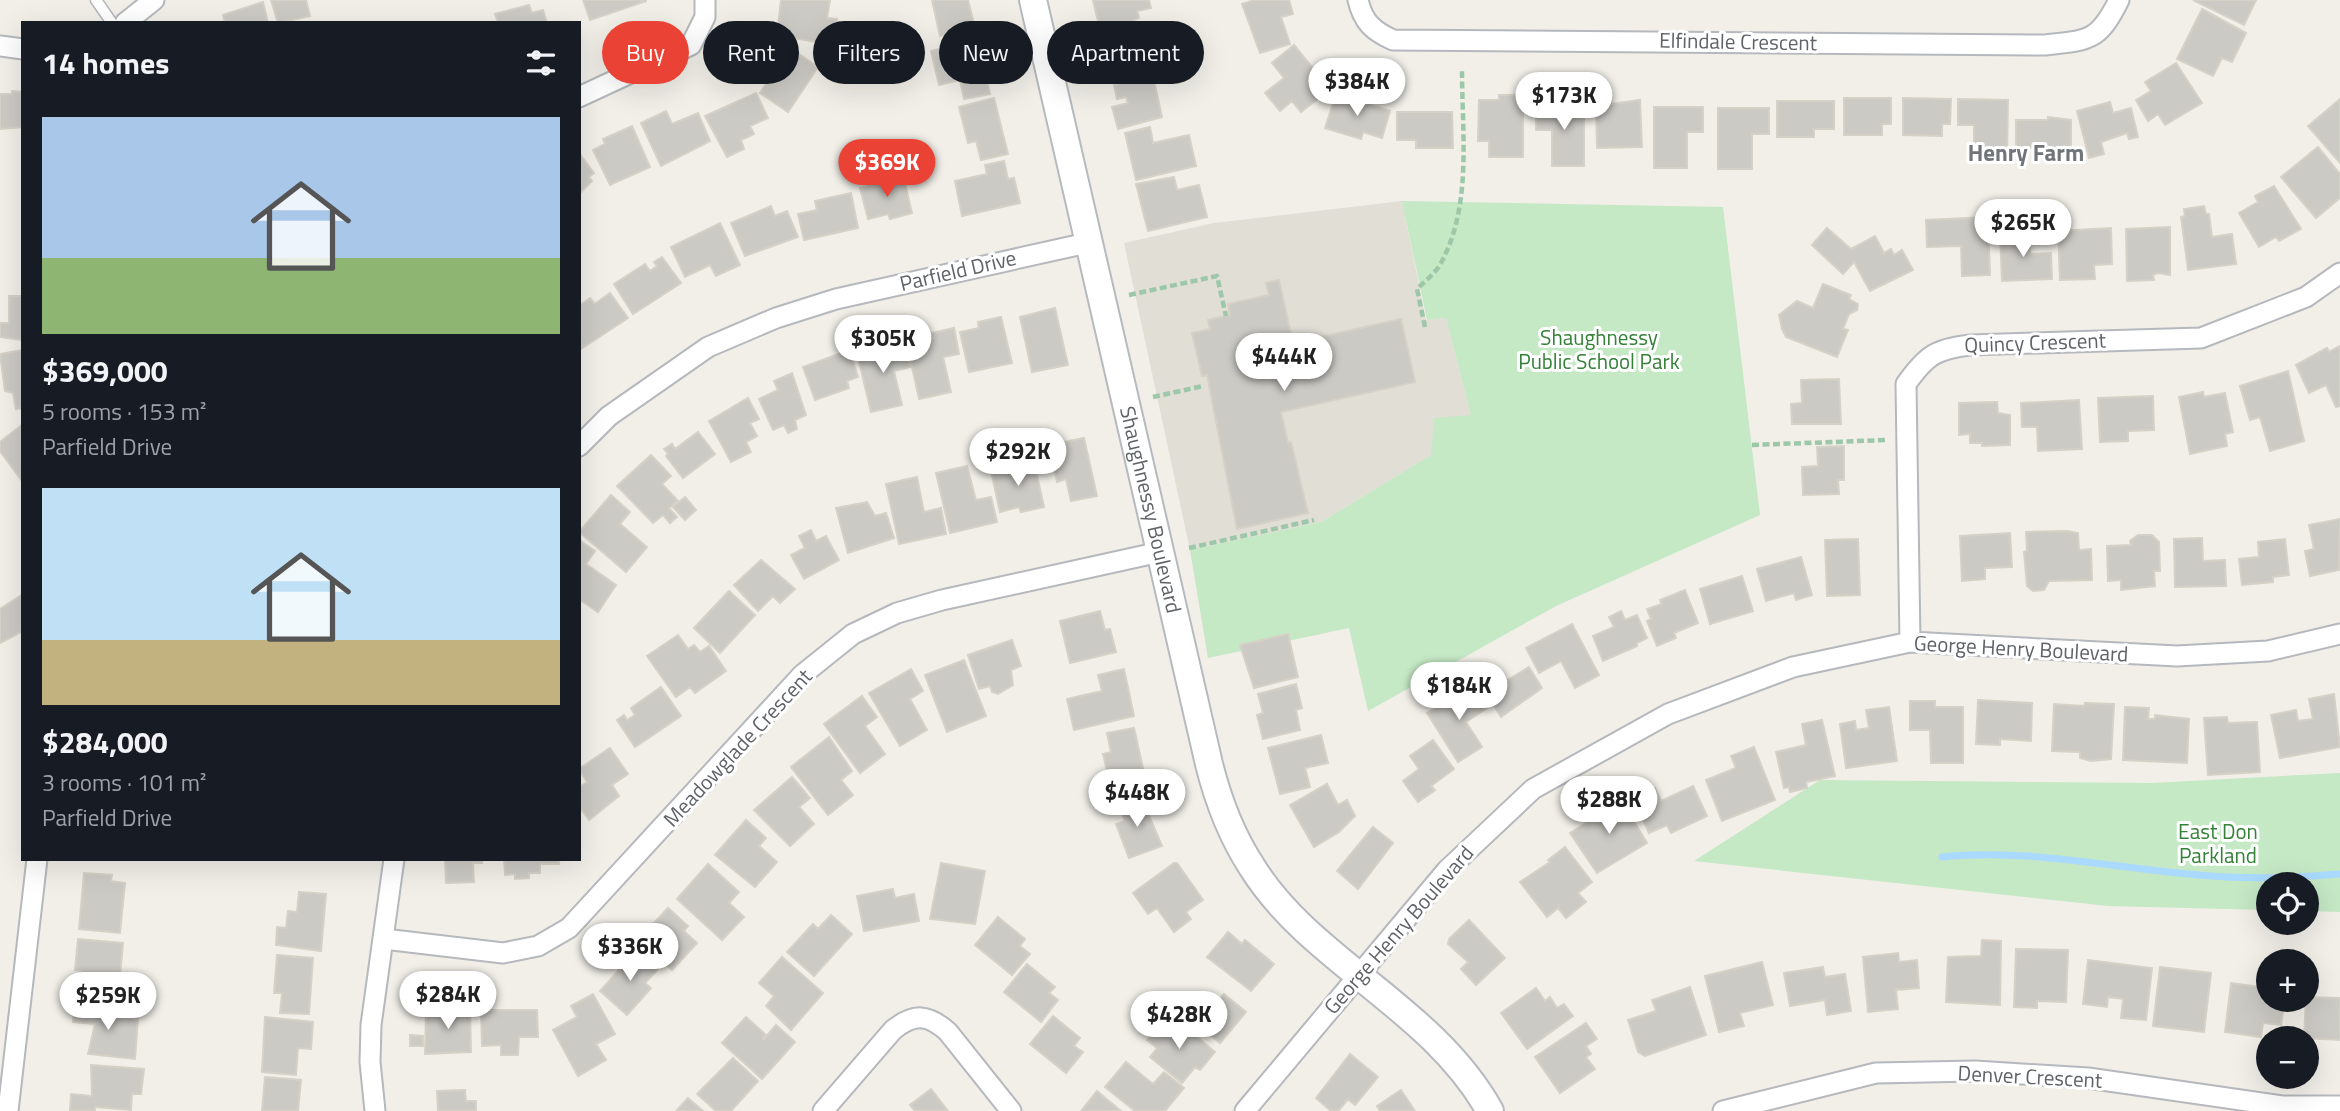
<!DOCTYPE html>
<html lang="en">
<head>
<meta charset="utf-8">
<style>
  body { margin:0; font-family:"Titillium Web",sans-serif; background:#20242c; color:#f1f3f6; height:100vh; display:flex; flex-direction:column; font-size:26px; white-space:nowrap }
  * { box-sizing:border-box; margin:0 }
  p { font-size:23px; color:#9ea1a6 }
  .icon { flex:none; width:38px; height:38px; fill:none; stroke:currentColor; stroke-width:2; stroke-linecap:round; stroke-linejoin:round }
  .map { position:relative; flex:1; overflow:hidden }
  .side { position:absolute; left:21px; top:21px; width:560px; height:840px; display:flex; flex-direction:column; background:#171b24; border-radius:0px; box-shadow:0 7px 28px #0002 }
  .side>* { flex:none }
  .guide { position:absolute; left:602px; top:21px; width:665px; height:63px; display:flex; gap:14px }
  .fabs { position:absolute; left:2256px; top:872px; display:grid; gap:14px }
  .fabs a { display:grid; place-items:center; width:63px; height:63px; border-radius:50%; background:#171b24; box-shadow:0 7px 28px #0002; font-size:35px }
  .price { position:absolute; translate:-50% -60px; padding:0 16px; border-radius:24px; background:#fff; color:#222; font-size:23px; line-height:46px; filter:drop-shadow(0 2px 4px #0008) }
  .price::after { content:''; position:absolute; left:50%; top:42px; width:21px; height:16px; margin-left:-10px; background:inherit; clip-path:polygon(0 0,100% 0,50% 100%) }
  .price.selected { background:#ea4335; color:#fff }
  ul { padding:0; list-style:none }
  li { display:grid; align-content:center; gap:14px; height:371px; padding:0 21px }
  li span { display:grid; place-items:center; height:217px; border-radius:0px; color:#555 }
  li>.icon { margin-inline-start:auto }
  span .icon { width:126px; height:126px; fill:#fffc; stroke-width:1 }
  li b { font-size:30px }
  h2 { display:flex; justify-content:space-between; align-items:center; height:84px; padding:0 21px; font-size:30px }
  .tag { padding:0 24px; border-radius:32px; background:#171b24; box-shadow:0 7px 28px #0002; font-size:24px; line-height:63px }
  .tag.selected { background:#ea4335; color:#fff }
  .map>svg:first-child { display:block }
  .education { fill:#e1ded6 }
  .green { fill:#c5e8c5 }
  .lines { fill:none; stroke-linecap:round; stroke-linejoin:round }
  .stream { stroke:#aadaff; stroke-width:7 }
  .building { fill:#cccac5; stroke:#d6d1c6; stroke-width:2 }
  .lane-casing { stroke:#b5b8bc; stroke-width:13 }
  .street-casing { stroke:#b5b8bc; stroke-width:23 }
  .secondary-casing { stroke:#b6babf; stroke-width:30 }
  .path { stroke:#9cc7a9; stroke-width:4.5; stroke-dasharray:7 3.5; stroke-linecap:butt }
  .lane { stroke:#fff; stroke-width:10 }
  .street { stroke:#fff; stroke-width:19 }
  .secondary { stroke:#fff; stroke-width:26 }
  .labels { text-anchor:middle; stroke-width:6; stroke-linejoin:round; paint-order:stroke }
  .street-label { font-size:21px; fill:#5f6368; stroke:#fff }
  .park-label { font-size:21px; fill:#348238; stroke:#fff }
  .neighbourhood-label { font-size:23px; font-weight:bold; fill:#70757a; stroke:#fff }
</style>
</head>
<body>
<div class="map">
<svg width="2340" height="1111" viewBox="0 0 2340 1111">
  <rect width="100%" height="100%" fill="#f1efe8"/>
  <path class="education" d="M1402 201 1426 320 1446 318 1471 415 1431 455 1321 522 1190 550 1124 243 1214 223Z"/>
  <path class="green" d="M1402 201 1723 207 1760 515 1556 606 1368 711 1349 628 1208 658 1190 550 1321 522 1431 455 1434 418 1471 415 1446 318 1427 320Z
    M2340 773V912L2307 911 2306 884H2268V910L2108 906 1694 861 1820 780 2152 783Z"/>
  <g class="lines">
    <path class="stream" d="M1942 857C2039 847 2132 873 2228 877 2265 879 2303 877 2340 874"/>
  </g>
  <path class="building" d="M271 0H306L310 16 278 23Z
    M583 0H646V1L590 20Z
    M781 0H830L827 18 837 19 833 45 777 35Z
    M932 0H968L975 28 940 36Z
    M1093 0H1149L1151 8 1137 11 1139 18 1127 23 1100 30Z
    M1255 0H1289L1293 14 1281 17 1290 44 1260 53 1242 4Z
    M2193 0H2256L2244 25Z
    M263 2 268 23H225L223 15Z
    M529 5 532 13 543 10 547 23H498L495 14Z
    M2202 9 2246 33 2232 62 2222 58 2213 76 2177 59Z
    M1157 23 1162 45 1146 49 1150 66 1123 72 1114 34Z
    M978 40 990 94 964 99 960 80 939 85 931 51Z
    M1294 45 1330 89 1301 112 1292 101 1280 111 1265 93 1284 78 1272 63Z
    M790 48 818 67 788 112 760 93Z
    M2176 63 2202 103 2165 125 2158 114 2148 121 2136 100 2151 91 2145 82Z
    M1153 76 1162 117 1118 129 1112 107 1128 103 1126 97 1117 99 1114 85Z
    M12 91 23 92V127L0 129V94H12Z
    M756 93 768 118 750 126 754 134 741 140 744 149 727 157 705 116Z
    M1336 94 1390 111 1382 138 1363 132 1361 139 1325 128Z
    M1499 95H1523V157H1489V141H1478L1479 100H1499Z
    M994 98 1008 154 981 160 976 141 968 143 959 107Z
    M1844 98H1891V124H1882V135H1844Z
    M1903 98 1951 99 1950 124H1942V136L1903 135Z
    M1958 99 2008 100 2007 161H1974V125H1958Z
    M2340 99V163L2308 126Z
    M1640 100 1642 147 1597 148 1596 106Z
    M1777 101H1834V129H1814V137H1777Z
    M2110 102 2113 113 2131 108 2138 137 2129 139 2127 133 2101 142 2104 154 2089 158 2077 111Z
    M1536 104H1584V166H1552V130H1536Z
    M1654 107H1703V132H1687V168H1654Z
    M1718 108H1769V134H1752V169H1718Z
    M666 111 672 124 698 113 710 141 661 166 641 123Z
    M1397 112H1452L1453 148H1416V140H1397Z
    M2048 117 2071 120V157L2035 156V148H2016V120H2048Z
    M632 126 650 167 610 185 593 150 605 144 603 139Z
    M1150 127 1153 143 1189 135 1196 166 1136 180 1125 133Z
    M2318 147 2340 174V198L2316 218 2281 177Z
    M579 153 594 173 589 177 592 181 579 194Z
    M1004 161 1008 179 1014 178 1020 203 962 216 955 181 987 174 985 165Z
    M1174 177 1177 190 1199 185 1207 217 1148 231 1136 184Z
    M897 179H904L912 213 890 219 888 214 868 219 860 188Z
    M2274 186 2301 229 2279 241 2276 237 2259 247 2239 213 2258 202 2255 196Z
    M851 193 858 228 804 240 798 214 817 210 815 201Z
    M771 206 775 216 787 211 798 237 745 256 731 223Z
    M2204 206 2206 214H2209L2212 237 2232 234 2236 264 2188 270 2181 217 2185 216 2184 209Z
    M1988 217 1990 275 1962 276 1961 246 1927 247 1926 220Z
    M720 223 740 265 716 276 710 265 685 277 671 247Z
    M2170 227V275L2158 273 2153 275 2154 280 2127 281 2126 229Z
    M1827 228 1851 249 1875 236 1884 253 1891 249 1894 255 1902 250 1913 270 1870 291 1854 262 1843 274 1812 245Z
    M2111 228 2112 264 2094 265 2095 279 2060 280 2058 231Z
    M2029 232 2030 254 2051 253 2052 279 2002 281 2000 233Z
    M662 257 681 283 633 314 614 284 645 264 650 271 657 266 654 262Z
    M1279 280 1293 343 1401 319 1415 382 1281 412 1288 443 1291 442 1308 513 1237 529 1207 375 1202 376 1192 333 1210 329 1208 320 1230 315 1228 304 1269 295 1266 283Z
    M1823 284 1851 295 1849 299 1858 304 1857 310 1849 314 1843 329 1848 330 1837 357 1786 337 1782 329 1779 315 1797 301 1813 308Z
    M610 293 628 318 581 349 579 306 590 298 595 304Z
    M9 296H23V340L0 337V323H9Z
    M1055 308 1068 365 1032 372 1020 317Z
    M1001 317 1012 363 969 372 960 332 979 328 978 322Z
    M954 328 959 354 943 357 951 392 919 399 906 339Z
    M904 342 910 367 894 371 902 405 871 412 857 353Z
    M2340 346V406L2336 407 2326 385 2309 393 2296 365 2327 348 2329 352Z
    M23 350V408L16 409 13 393 5 391 0 354Z
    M849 350 858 377 847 381 849 388 815 400 803 367Z
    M2288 371 2304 441 2270 451 2260 417 2250 420 2240 386Z
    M792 373 806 415 795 420 797 429 788 433 784 425 773 430 759 399 778 390 774 381Z
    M1839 379 1841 424H1792L1791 404 1802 403 1801 380Z
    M2203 392 2204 397 2225 393 2233 432 2225 434 2227 446 2190 454 2179 397Z
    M2153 396 2154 430 2128 431V441L2100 442 2098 398Z
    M748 398 759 419 750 423 757 436 746 442 751 452 731 462 709 421Z
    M2079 400 2082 449 2038 451 2037 427H2022L2021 403Z
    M1997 402 1998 413 2010 415V445L1982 446V443H1970V434L1959 435V403Z
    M23 424V480L22 481 0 451V442Z
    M698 432 715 454 683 478 666 456 668 454 664 449 672 444 675 449Z
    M1084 438 1097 496 1071 501 1066 479 1057 482 1049 445Z
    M1844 446V480H1838L1839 494 1803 495 1802 467 1818 466 1817 447Z
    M651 455 671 476 662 484 678 501 669 508 677 517 670 523 663 515 653 523 617 486Z
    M1034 462 1044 507 1021 512 1019 507 1000 512 991 471Z
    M967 466 976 500 991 497 997 522 950 533 936 473Z
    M917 477 924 512 941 508 946 534 899 544 886 484Z
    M611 495 630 512 620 524 647 547 626 572 579 532Z
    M685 497 696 510 685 520 673 507Z
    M867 502 875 516 886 513 894 538 848 553 836 508Z
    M2340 519 2339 570 2310 576 2305 551 2314 549 2309 525Z
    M811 530 816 541 826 536 839 560 804 579 791 555 805 548 799 536Z
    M2067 531 2078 533 2079 550 2091 549 2092 580 2049 581 2044 590 2033 591 2027 586 2024 552 2027 551 2026 532Z
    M2010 533 2012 567 1985 568V579L1962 581 1960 536Z
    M2138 535H2152L2159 542 2160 571H2154L2155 586 2121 590V580L2108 581 2107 546 2131 545 2130 541Z
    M2202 538 2203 561 2225 560 2226 586 2175 587 2174 539Z
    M1858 539 1860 595 1827 596 1825 540Z
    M2285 539 2289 575 2273 577V582L2242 585 2239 559 2259 557 2258 542Z
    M579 540 595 551 586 564 616 585 598 612 579 599Z
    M1801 557 1812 595 1796 600 1794 593 1766 601 1757 569Z
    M761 560 795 589 780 603 773 596 758 611 734 585Z
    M1742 576 1753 611 1710 624 1700 589Z
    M1685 590 1698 623 1674 633 1676 638 1657 646 1647 621 1651 619 1647 609 1662 604 1660 600Z
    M729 591 755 615 720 653 694 628Z
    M23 594V631L0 643V609Z
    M1100 611 1105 630 1110 629 1116 652 1070 663 1060 621Z
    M1621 611 1625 620 1637 615 1647 638 1637 643V646L1603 661 1593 636 1614 627 1609 617Z
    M1572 624 1599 675 1575 688 1561 661 1539 673 1526 648Z
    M1288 634 1298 677 1254 688 1240 645Z
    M678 635 688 649 694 645 700 652 709 646 726 671 695 693 690 687 676 697 647 656Z
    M1012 640 1021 666 1011 670 1013 685 998 694 992 692 990 686 979 689 968 655Z
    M964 660 986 716 947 732 925 675Z
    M1529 667 1542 688 1501 717 1486 693Z
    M911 669 923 691 910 699 927 730 900 746 869 693Z
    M1124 669 1134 716 1074 730 1067 699 1102 691 1098 675Z
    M1296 684 1302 708 1296 710 1300 730 1263 739 1257 715 1263 713 1258 694Z
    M1472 685 1487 708 1466 722 1482 747 1458 762 1427 713Z
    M661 687 681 716 635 747 617 720 624 715 627 720 635 715 631 708Z
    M2334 694 2340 747 2280 758 2271 715 2296 710 2298 721 2313 719 2309 699Z
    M862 696 877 717 865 726 885 754 860 773 824 724Z
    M1978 700 2032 703 2031 741 2000 739V745L1976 744Z
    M1910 701H1935V707H1963V763H1931L1930 730H1910Z
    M2085 703 2114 704 2111 759 2091 761 2080 758V752L2052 751 2054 704 2084 706Z
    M1889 707 1897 761 1846 768 1840 724 1855 721 1856 730 1869 728 1866 710Z
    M2125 707 2149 708 2148 719H2155V715L2189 719 2187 763 2123 760Z
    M2227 717 2228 723 2257 722 2260 772 2208 775 2204 718Z
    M1822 720 1835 776 1806 782 1807 788 1790 792 1789 787 1784 788 1776 752 1806 745 1802 724Z
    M1134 728 1146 782 1111 789 1103 754 1111 752 1107 733Z
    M1321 735 1328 763 1305 768 1310 787 1280 794 1268 748Z
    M829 737 852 771 841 780 853 795 828 815 791 767Z
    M1433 740 1454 769 1431 786 1435 790 1418 802 1403 781 1419 769 1410 756Z
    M1754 747 1775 800 1722 821 1706 780 1736 768 1731 756Z
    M610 748 628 774 612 785 619 796 589 820 579 806V787L587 782 579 769Z
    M792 777 810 798 799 807 814 824 790 846 754 810Z
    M1327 784 1338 805 1347 800 1355 816 1339 832 1314 847 1290 805Z
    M1693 786 1707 816 1671 833 1667 825 1649 833 1633 799 1655 788 1661 801Z
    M1141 797 1162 846 1129 858 1116 824 1125 821 1119 806Z
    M1621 800 1647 843 1597 873 1570 833 1589 821 1586 817Z
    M746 820 766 838 759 846 777 862 755 887 715 855Z
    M1373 827 1393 843 1358 889 1337 871Z
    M1565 847 1592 882 1578 893 1586 902 1566 918 1558 908 1547 917 1520 882 1550 862 1548 860Z
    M445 859H482V863H473L474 882 446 883Z
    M504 859H559V864H540V873H529V878L515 879V874L505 875Z
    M941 863 985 871 975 924 930 919Z
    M1174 863H1177L1203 900 1186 912 1191 919 1174 932 1157 908 1148 914 1133 893Z
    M708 864 739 892 729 903 744 917 722 940 677 899Z
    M84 873 112 875 111 881 125 883 120 933 79 929Z
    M893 889 895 898 914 894 919 921 864 931 857 896Z
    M299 892 326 894 321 951 276 945 277 927 286 928 288 911 297 912Z
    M668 908 688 926 684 931 697 943 672 970 647 947 661 932 652 925Z
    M831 915 852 934 814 976 787 952 813 924 818 929Z
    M998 917 1025 939 1020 946 1030 954 1012 975 975 945Z
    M1469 920 1505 958 1476 985 1461 969 1468 962 1448 944 1449 939Z
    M1228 932 1242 944 1245 940 1274 964 1251 991 1207 957Z
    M78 939 123 943 119 988 80 984 81 971 75 970Z
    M1982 940 2001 941 2000 1005 1946 1002 1948 957 1981 956Z
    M2016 949 2068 950 2066 1002 2037 1001V1008L2014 1007Z
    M637 950 658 969 645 983 651 988 627 1015 600 991Z
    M1898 953 1899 962 1917 960 1919 988 1896 990 1898 1009 1868 1012 1863 957Z
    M277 955 313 958 309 1014 280 1013 282 993H274Z
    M782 957 823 993 791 1030 766 1006 774 996 759 983Z
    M2088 960 2152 968 2146 1020 2121 1018 2123 999 2108 997 2107 1007 2083 1004Z
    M1762 962 1773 1005 1740 1013 1744 1026 1719 1032 1705 976Z
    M1027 964 1055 987 1049 993 1058 1000 1041 1022 1004 992Z
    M1823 967 1825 977 1845 974 1851 1011 1827 1015 1825 1000 1790 1006 1784 973Z
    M2160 967 2211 973 2204 1032 2153 1026Z
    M2231 983 2268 988V999H2285L2281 1025 2263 1023 2261 1037 2225 1032Z
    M1690 987 1706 1035 1645 1056 1638 1052 1628 1020 1656 1011 1652 1000Z
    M1536 988 1545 1001 1550 997 1557 1008 1564 1004 1573 1016 1527 1049 1501 1013Z
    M593 994 615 1034 596 1044 606 1060 578 1076 553 1030 577 1017 571 1006Z
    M1224 994 1246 1012 1220 1043 1199 1025Z
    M2306 997 2340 998V1040L2304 1038Z
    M75 1000 98 1002 97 1016 138 1019 135 1059 88 1054 95 1024 73 1022Z
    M445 1006H470L471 1052 425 1054 426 1011 445 1010Z
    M481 1010H537L538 1037H519L518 1055H501V1045L482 1046Z
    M1053 1016 1080 1038 1074 1046 1083 1052 1066 1073 1030 1044Z
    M265 1017 313 1022 311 1049 298 1048 296 1075 262 1072Z
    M746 1017 765 1034 763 1040 776 1025 795 1042 762 1079 722 1043Z
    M1179 1022 1215 1052 1200 1070 1195 1067 1182 1083 1150 1057 1157 1048 1147 1040 1161 1023 1171 1031Z
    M1586 1023 1597 1039 1586 1046 1591 1054 1586 1057 1595 1069 1560 1093 1535 1057Z
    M410 1035 423 1036V1046H410Z
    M1350 1054 1378 1077 1355 1105 1348 1099 1338 1111H1331L1316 1098Z
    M733 1058 758 1081 731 1111H716L697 1094Z
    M1126 1062 1153 1084 1164 1072 1184 1088 1165 1111H1135L1105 1087Z
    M91 1065 144 1069 141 1094H132L131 1110 95 1107V1111H70L71 1094 92 1096Z
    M265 1077 301 1080 298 1111H262Z
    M931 1089 948 1111H915L910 1105Z
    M465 1090 466 1101H476V1111H438L437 1091Z
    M1401 1090 1415 1111H1380L1377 1106Z
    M1097 1091 1121 1111H1081Z
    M688 1098 703 1111H676Z"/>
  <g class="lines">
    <defs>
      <path id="lane" d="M96 0 112 23"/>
      <path id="street" d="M1358 0C1363 22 1373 31 1393 40L2045 45C2089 40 2098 42 2119 0
        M125 23 154 0
        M0 46 23 49
        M579 97 691 45 705 17V0
        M579 446 609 416 708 347 776 318 836 299 1087 243
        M1910 642 1906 384C1926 356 1935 349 1970 345L2201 338 2306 297 2340 273
        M384 939 503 953 538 946 569 928 802 675 853 634 897 613 942 600 1160 552
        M8 1111 37 859
        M375 1111 370 1062 371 1025 394 859
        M823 1111 893 1030C914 1013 928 1014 948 1032L1011 1111
        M1245 1111 1447 870 1533 789 1668 714 1793 667 1910 642 2177 656 2268 651 2340 634
        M1723 1111 1876 1073 1975 1071 2088 1078 2282 1106H2340"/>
      <g id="secondary">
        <path id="s1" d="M1033 0 1209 764C1218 800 1231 835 1252 867 1311 962 1432 1007 1490 1111"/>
      </g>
    </defs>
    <use href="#lane" class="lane-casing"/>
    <use href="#street" class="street-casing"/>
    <use href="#secondary" class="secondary-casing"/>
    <path class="path" d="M1129 295 1217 276 1226 316
      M1425 327 1417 289C1425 281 1437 272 1442 261 1472 204 1462 133 1462 71
      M1153 397 1203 386
      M1752 445 1887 440
      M1189 548 1314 520"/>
    <use href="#lane" class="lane"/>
    <use href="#street" class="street"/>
    <use href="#secondary" class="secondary"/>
  </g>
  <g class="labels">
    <g class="street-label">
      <text transform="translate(1738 42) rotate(1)" y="7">Elfindale Crescent</text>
      <text transform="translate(958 271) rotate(-13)" y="7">Parfield Drive</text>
      <text transform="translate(2035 343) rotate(-2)" y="7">Quincy Crescent</text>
      <text dy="7" stroke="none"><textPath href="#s1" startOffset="523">Shaughnessy Boulevard</textPath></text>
      <text transform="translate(2021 649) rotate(3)" y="7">George Henry Boulevard</text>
      <text transform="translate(738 748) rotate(-47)" y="7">Meadowglade Crescent</text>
      <text transform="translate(1399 930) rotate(-49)" y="7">George Henry Boulevard</text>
      <text transform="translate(2030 1077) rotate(3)" y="7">Denver Crescent</text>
    </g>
    <g class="park-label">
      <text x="1599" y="345">Shaughnessy<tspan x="1599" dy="24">Public School Park</tspan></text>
      <text x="2218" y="839">East Don<tspan x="2218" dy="24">Parkland</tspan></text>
    </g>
    <g class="neighbourhood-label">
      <text x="2026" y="161">Henry Farm</text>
    </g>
  </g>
</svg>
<div class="fabs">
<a><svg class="icon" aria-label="locate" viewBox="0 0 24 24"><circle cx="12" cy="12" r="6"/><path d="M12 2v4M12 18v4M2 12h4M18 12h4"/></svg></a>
<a>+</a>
<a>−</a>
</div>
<b class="price" style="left:1357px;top:118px">$384K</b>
<b class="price" style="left:1564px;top:132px">$173K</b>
<b class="price selected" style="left:887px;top:199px">$369K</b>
<b class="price" style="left:2023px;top:259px">$265K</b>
<b class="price" style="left:883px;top:375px">$305K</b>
<b class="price" style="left:1284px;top:393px">$444K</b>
<b class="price" style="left:1018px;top:488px">$292K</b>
<b class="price" style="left:1459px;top:722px">$184K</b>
<b class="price" style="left:1137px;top:829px">$448K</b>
<b class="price" style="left:1609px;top:836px">$288K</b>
<b class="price" style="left:630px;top:983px">$336K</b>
<b class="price" style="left:448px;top:1031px">$284K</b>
<b class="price" style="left:108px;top:1032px">$259K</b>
<b class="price" style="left:1179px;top:1051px">$428K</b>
<div class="guide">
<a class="tag selected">Buy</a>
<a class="tag">Rent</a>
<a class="tag">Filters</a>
<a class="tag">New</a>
<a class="tag">Apartment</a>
</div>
<section class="side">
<h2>14 homes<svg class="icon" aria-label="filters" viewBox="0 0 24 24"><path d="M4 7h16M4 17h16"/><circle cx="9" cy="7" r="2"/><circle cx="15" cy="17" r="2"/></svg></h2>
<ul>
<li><span style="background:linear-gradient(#a9c7e8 65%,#8fb573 0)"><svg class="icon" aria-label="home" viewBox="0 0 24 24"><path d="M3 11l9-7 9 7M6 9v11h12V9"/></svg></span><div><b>$369,000</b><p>5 rooms · 153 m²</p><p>Parfield Drive</p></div></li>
<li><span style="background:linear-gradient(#bfe0f5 70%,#c2b280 0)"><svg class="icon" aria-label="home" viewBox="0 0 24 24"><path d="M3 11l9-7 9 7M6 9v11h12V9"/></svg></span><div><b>$284,000</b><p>3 rooms · 101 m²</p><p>Parfield Drive</p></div></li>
</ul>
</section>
</div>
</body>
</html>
